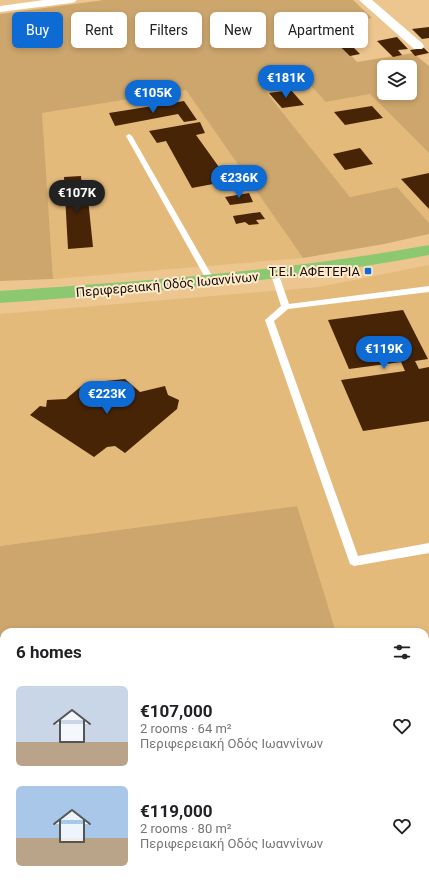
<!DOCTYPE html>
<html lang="en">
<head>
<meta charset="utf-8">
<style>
  body { margin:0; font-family:Roboto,sans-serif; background:#f6f6f6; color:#202124; height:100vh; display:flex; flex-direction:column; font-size:15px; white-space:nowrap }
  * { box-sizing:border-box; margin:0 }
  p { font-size:13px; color:#757577 }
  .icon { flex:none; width:22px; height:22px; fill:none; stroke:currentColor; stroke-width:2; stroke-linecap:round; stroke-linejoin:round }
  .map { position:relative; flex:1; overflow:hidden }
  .panel { position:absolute; left:0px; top:628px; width:429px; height:256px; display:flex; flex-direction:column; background:#fff; border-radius:12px 12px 0 0; box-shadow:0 2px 6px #0003 }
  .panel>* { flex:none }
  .top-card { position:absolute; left:12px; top:12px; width:405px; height:36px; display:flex; gap:8px }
  .controls { position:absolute; left:377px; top:60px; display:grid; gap:8px }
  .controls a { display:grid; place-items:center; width:40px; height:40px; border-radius:6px; background:#fff; box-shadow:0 2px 6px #0003; font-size:20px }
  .price { position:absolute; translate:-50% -34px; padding:0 9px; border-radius:14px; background:#0f6bd4; color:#fff; font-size:13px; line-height:26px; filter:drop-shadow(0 1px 2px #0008) }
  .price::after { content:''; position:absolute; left:50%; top:24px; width:12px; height:9px; margin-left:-6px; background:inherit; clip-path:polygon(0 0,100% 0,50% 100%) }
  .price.selected { background:#222; color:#fff }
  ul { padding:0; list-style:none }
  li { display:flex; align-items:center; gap:12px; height:100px; padding:0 16px }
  li span { display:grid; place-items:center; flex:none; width:112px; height:80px; border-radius:6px; color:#555 }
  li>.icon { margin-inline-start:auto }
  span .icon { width:48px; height:48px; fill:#fffc; stroke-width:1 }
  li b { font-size:17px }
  h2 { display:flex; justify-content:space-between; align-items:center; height:48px; padding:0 16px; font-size:17px }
  .pill { padding:0 14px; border-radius:6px; background:#fff; box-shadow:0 2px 6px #0003; font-size:14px; line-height:36px }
  .pill.selected { background:#0f6bd4; color:#fff }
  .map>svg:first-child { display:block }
  .built { fill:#e4ba7b }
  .green { fill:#cda66d; fill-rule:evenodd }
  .building { fill:#472406 }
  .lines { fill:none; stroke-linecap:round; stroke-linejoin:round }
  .lane { fill:#fff; fill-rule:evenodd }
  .street { fill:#fff; fill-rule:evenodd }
  .highway { fill:#8cc870; fill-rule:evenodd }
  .poi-dot { fill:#0f6bd4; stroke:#feebcf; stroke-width:1.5 }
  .labels { text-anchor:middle; stroke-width:4; stroke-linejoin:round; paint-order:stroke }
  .poi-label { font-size:13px; fill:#1a0d00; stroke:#feebcf; text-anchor:end }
  .street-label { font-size:13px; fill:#1a0d00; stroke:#feebcf }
</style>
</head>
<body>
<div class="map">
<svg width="429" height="884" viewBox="0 0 429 884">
  <rect width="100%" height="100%" fill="#edc68f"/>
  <path class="built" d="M301 75 327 102 370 94 429 153V223L397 187 350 197 257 81Z
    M186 90 303 258 53 279 41 113Z
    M429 265V652L425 653V632H336L296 506 0 546V314L319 287Z"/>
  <path class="green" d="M104 0H353L372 18 323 26 357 62 413 53 429 66V153L370 94 326 102 301 75 258 82 350 197 397 187 429 223V234L384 244 303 258 186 90 42 113 53 279 0 281V14ZM384 67H410V93H384Z
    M297 506 336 632H4V880H425V653L429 652V884H0V546Z"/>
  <path class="building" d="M333 27 360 54 350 56 322 29Z
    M429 27V38L422 39 412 29Z
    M397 37 408 49 398 50 402 55 393 57 377 41Z
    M424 48 429 53 415 56 410 50Z
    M291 90 304 105 282 108 269 93Z
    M184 101 197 120 184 122 178 114 115 126 109 113Z
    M372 106 383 118 345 125 334 112Z
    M200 122 205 133 196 135 229 181 192 188 166 141 157 143 149 131Z
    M360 148 373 164 345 170 333 154Z
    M429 173V209L401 179Z
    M81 176 82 189H87L93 247 68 249 64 177Z
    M249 193 253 202 230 205 225 197Z
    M260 212 265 219 256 220 259 224 249 225 245 222 236 224 233 216Z
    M403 310 428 359 415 361 419 369 429 367V421L363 431 341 380 405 371 401 362 349 369 328 320Z
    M125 379 140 392 165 386 168 395 179 400 177 409 125 453 115 446 107 447 94 457 30 415 40 406 46 407 47 400 66 399 85 383Z"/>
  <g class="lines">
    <path class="lane" d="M129 134 132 136 215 281 214 283H208L207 281 126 136Z
      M275 272 279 275 289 304 429 286V292L288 309 274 321 358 556 429 543V553L354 566 350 564 265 320 281 306 271 275Z"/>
    <path class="street" d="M44 0H77L75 2 71 3 0 12V6Z
      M359 0H372L422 43 424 46 422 49H414Z"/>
    <path class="highway" d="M429 245V255C287 282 144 292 0 303V291C144 281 287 271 429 245Z"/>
  </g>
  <rect class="poi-dot" x="364" y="267" width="8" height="8" rx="2"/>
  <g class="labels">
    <g class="poi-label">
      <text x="360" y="276">Τ.Ε.Ι. ΑΦΕΤΕΡΙΑ</text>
    </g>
    <g class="street-label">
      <text transform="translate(167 284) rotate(-5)" y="5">Περιφερειακή Οδός Ιωαννίνων</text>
    </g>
  </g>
</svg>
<div class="controls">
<a><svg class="icon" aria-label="layers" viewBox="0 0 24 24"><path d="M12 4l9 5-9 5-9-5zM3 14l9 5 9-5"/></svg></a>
</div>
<b class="price" style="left:286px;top:99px">€181K</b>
<b class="price" style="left:153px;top:114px">€105K</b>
<b class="price" style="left:239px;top:199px">€236K</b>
<b class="price selected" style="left:77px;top:214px">€107K</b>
<b class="price" style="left:384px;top:370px">€119K</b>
<b class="price" style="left:107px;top:415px">€223K</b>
<div class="top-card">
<a class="pill selected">Buy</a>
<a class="pill">Rent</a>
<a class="pill">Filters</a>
<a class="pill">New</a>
<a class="pill">Apartment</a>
</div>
<section class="panel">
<h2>6 homes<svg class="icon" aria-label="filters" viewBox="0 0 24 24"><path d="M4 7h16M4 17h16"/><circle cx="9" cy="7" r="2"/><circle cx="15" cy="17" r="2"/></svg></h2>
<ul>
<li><span style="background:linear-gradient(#c9d6e8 70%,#b9a48a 0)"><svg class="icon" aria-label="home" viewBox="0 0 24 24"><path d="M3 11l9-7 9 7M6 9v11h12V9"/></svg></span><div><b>€107,000</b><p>2 rooms · 64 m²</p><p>Περιφερειακή Οδός Ιωαννίνων</p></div><svg class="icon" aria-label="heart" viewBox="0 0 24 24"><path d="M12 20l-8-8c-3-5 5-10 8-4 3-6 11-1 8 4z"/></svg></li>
<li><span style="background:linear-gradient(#a9c7e8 65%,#b9a48a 0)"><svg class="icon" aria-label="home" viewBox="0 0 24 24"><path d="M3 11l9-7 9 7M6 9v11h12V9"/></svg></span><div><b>€119,000</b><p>2 rooms · 80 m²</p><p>Περιφερειακή Οδός Ιωαννίνων</p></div><svg class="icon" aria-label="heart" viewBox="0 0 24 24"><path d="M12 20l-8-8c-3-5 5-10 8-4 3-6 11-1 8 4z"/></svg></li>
</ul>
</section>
</div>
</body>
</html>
